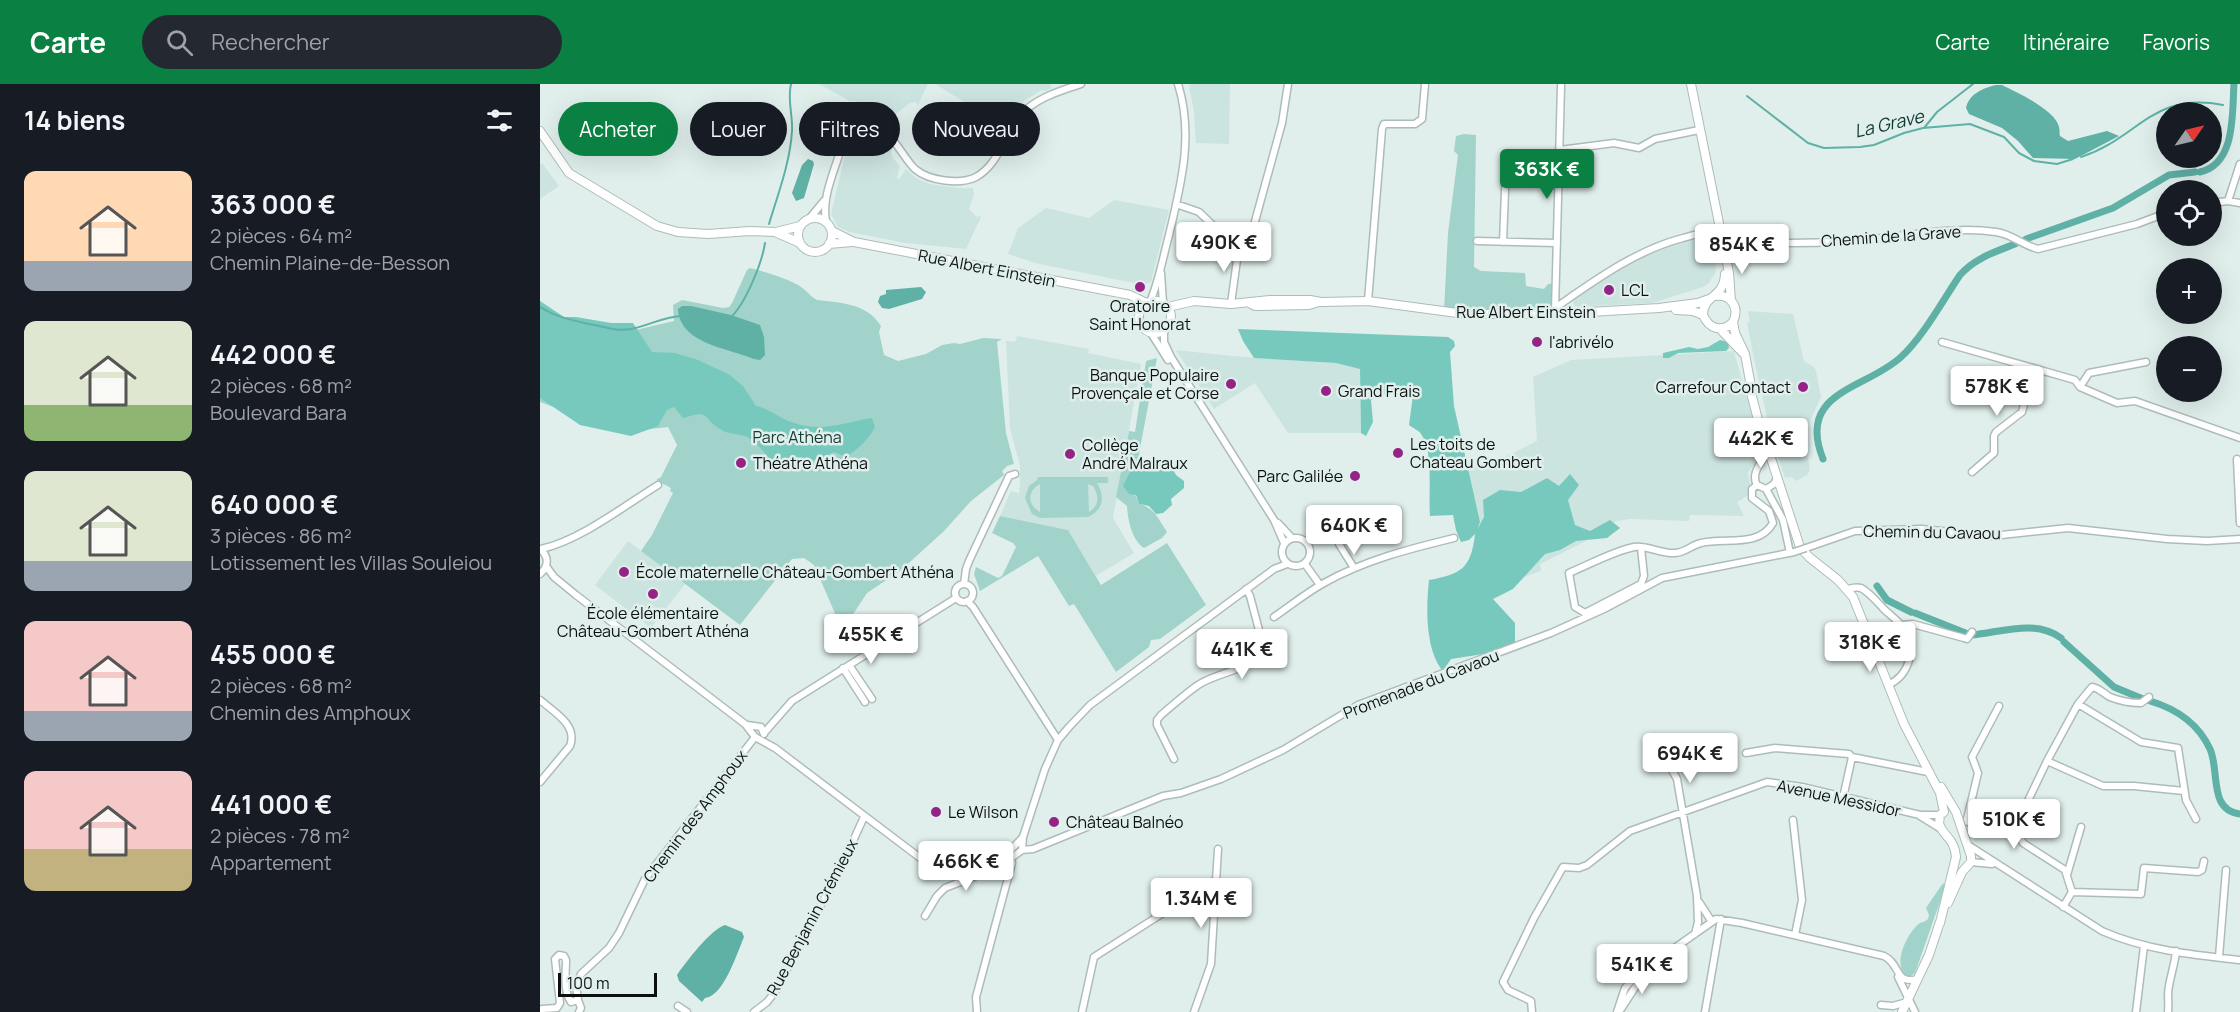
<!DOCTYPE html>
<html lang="fr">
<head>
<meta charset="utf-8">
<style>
  body { margin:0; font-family:Manrope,sans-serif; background:#242831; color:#f1f3f6; height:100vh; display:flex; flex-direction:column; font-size:22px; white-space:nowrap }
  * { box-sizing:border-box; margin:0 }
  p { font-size:20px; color:#9ea1a6 }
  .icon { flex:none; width:33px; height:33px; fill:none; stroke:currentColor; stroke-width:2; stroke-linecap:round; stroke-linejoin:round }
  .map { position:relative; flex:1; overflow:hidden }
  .drawer { display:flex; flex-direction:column; background:#171b24; width:540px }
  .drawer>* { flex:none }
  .banner { position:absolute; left:18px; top:18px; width:570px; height:54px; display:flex; gap:12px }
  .needle { width:39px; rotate:56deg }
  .fabs { position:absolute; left:1616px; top:18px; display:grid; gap:12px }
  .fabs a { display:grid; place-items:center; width:66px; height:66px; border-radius:50%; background:#171b24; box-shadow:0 6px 24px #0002; font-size:30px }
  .scale { position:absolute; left:18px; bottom:15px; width:99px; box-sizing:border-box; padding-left:6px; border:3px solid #0c1110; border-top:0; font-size:16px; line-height:21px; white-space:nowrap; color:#0c1110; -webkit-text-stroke:4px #e0efec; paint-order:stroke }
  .price { position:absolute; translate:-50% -51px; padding:0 14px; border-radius:6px; background:#fff; color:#222; font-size:20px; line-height:39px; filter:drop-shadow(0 2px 3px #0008) }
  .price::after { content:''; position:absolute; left:50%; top:36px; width:18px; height:14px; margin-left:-9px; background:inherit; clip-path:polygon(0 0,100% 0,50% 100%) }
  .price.selected { background:#0b8043; color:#fff }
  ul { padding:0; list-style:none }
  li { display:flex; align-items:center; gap:18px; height:150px; padding:0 24px }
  li span { display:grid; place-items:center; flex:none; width:168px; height:120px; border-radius:12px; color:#555 }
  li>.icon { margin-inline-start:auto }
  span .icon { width:72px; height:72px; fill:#fffc; stroke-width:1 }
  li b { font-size:26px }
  h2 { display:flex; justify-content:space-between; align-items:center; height:72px; padding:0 24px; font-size:26px }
  .tag { padding:0 21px; border-radius:27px; background:#171b24; box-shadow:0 6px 24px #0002; font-size:21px; line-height:54px }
  .tag.selected { background:#0b8043; color:#fff }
  header { display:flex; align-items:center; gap:36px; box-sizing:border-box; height:84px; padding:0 30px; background:#0b8043; color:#fff }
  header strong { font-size:28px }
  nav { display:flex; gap:33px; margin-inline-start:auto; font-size:21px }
  .search { width:420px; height:54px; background:#242831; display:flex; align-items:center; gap:15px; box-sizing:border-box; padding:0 21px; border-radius:33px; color:#9ea1a6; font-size:22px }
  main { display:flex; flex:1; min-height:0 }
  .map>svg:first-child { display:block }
  .built { fill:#cce4e0 }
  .green { fill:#a1d3cb; fill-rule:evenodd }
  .forest { fill:#78c9bd }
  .water { fill:#5fb0a5 }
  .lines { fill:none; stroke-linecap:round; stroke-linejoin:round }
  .stream { stroke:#5fb0a5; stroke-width:2 }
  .canal { stroke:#5fb0a5; stroke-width:7 }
  .minor-casing { stroke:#aebcb9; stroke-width:9 }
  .tertiary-casing { stroke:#aebcb9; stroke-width:10 }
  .minor { stroke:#fff; stroke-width:6 }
  .tertiary { stroke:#fff; stroke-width:8 }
  .minor-bridge-casing { stroke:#aebcb9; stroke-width:9; stroke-linecap:butt }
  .minor-bridge { stroke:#fff; stroke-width:6 }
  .poi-dot { fill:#932485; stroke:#e0efec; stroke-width:2 }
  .labels { text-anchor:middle; stroke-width:5; stroke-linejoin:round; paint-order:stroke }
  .street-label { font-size:16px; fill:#0c1110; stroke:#e0efec }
  .poi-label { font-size:16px; fill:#0c1110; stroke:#e0efec; text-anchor:start }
  .park-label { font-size:16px; fill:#133a35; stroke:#e0efec }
  .water-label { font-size:18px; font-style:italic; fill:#123934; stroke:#e0efec }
</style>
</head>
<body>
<header>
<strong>Carte</strong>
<div class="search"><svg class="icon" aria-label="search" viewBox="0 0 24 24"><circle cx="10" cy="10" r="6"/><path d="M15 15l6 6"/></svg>Rechercher</div>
<nav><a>Carte</a><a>Itinéraire</a><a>Favoris</a></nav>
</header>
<main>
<section class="drawer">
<h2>14 biens<svg class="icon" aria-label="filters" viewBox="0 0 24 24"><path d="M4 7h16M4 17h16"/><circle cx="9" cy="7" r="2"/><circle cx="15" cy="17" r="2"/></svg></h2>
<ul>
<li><span style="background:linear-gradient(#ffd9b3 75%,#9aa5b1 0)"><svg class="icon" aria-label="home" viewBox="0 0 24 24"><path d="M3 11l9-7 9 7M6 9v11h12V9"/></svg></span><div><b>363 000 €</b><p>2 pièces · 64 m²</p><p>Chemin Plaine-de-Besson</p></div></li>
<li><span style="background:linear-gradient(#dfe7d0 70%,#8fb573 0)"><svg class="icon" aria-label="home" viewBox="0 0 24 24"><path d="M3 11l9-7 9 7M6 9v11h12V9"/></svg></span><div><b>442 000 €</b><p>2 pièces · 68 m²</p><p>Boulevard Bara</p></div></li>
<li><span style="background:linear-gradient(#dfe7d0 75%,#9aa5b1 0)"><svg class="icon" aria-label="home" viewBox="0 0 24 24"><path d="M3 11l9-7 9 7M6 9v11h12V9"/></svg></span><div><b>640 000 €</b><p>3 pièces · 86 m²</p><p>Lotissement les Villas Souleiou</p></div></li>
<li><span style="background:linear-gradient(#f6c9c9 75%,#9aa5b1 0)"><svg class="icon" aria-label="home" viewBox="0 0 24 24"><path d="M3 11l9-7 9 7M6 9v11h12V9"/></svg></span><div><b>455 000 €</b><p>2 pièces · 68 m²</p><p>Chemin des Amphoux</p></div></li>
<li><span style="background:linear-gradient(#f6c9c9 65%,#c2b280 0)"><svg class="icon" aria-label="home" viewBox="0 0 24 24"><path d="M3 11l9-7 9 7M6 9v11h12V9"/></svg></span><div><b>441 000 €</b><p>2 pièces · 78 m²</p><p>Appartement</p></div></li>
</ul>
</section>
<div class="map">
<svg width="1700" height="928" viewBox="0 0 1700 928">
  <rect width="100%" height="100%" fill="#e0efec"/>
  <path class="built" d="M279 0H388L378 21 376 18 370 19 348 36 335 30 317 29V17H310Z
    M395 0H510L512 4 505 7 502 6 485 16 470 31 464 42Z
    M651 0H690L689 60 656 59 654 28 649 2Z
    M327 48 339 53 351 66 352 73 360 82 357 94 359 95 366 85 376 94 390 100 418 104H433L434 110 429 125 438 134 439 131 441 133 426 165 365 159 309 148 298 143 291 130 305 71 313 54Z
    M2 79 19 102 0 115V80Z
    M574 116 629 126 611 198 604 201 495 179 468 170 478 144 506 124 549 134Z
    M1160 152H1170L1172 158 1168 159 1169 164 1174 163 1178 180 1175 181 1176 187 1174 193 1173 192 1169 199 1163 203 1112 219 1035 223 1032 216 1037 211 1103 171Z
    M1208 227 1253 230 1264 277 1274 283 1276 287 1281 313 1264 350 1270 386 1267 391 1256 397 1251 393 1245 394 1231 352 1213 270 1207 238H1210Z
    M477 252 549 265 548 269 601 280 573 434 594 469 556 492 528 446 460 432 471 407 479 409 480 399V382L470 344 466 257 475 258Z
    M636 266 692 272 796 279 820 284 821 349H748L715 299 674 325Z
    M1194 267 1221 365 1219 374 1208 389 1210 400 1207 412 1197 418 1204 432 1150 431 1149 437 1090 435 1077 437 1045 452 1046 457 1000 480 1001 487 955 503 926 380 944 383 997 357 993 293 1031 276Z
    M88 457 145 500 111 544 55 501Z"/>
  <path class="green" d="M924 50 936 51 934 183 941 187 985 189 986 202 1004 205 1008 200 1016 199 1015 230 904 227 908 149 918 71 914 67 916 52Z
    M210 184C226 188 243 193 258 201 266 205 269 212 277 216 301 219 327 219 341 242L339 248 344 271 358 277 386 270 402 261 414 259 420 260 443 254 462 255 457 258 466 349 474 380 467 382 462 387 464 391 431 417 404 447 360 487 327 509 306 541 301 543 274 481 264 474 252 475 200 541 101 467 112 451 133 409 130 407 131 404 116 396 121 393 137 361 128 343 86 348 67 343 0 318V249L91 247 134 237 133 221 142 216 183 224 189 223 192 219 207 186Z
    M617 274 599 370 603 375 597 379 588 394 599 420C615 424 618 435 627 448L622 454 604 464C592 456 588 437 587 422L576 413 589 347 595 348 606 277Z
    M498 393H568V399H557C565 412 564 426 548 433L500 434 492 430 485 414 489 402 497 396ZM500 400V428C487 421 487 407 500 400ZM548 400 553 402C559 412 560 421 549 428Z
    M460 432 528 446 561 501 627 459 666 521 620 555 611 556 609 563 576 588 534 520 529 522 498 472 440 507 434 490 436 483 458 494 462 492 476 463 473 459 452 449Z
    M1403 799 1405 802 1403 809 1375 889 1369 893C1350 884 1367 848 1380 839 1383 838 1386 837 1388 835L1389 831 1386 824Z"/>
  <path class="forest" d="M0 217 24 233H36L71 239H93L112 268 135 269 158 276 190 291 203 302 216 322C230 325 238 333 251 338 281 349 302 339 332 334L335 343C328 356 318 365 306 373L294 368 272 377 250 372 242 385H237C230 376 217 357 207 353 199 349 188 351 180 345 161 333 171 325 143 334L134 323 127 326 118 342 91 352 40 341 0 314Z
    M698 245 908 253 914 257 915 262 910 268 914 322 940 438 938 444 944 433 943 416 960 406 981 408 1007 394 1019 402 1030 390 1039 401 1028 416 1035 441 1050 447 1070 436 1080 444 1067 454 1036 457 1020 466 1005 470 973 505 953 515 975 539V560L950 569 911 575 903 587C885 566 886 523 889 496 921 490 931 485 935 450L929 456 921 458 916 446 913 431 890 432C888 410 894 367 881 350 879 346 872 344 869 341L873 311 858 305 831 316 833 338 826 352 821 349 820 285 796 279 714 274 703 257Z
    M1180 256 1188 258 1189 264 1186 267 1138 269 1129 274H1123V269L1149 263 1158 265 1168 263Z
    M603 375C613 375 624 380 633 385L636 391 644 397V404L631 415 632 421 623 429 616 430 609 422 599 420 596 411 589 410 583 402 590 388Z"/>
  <path class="water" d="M1456 1H1462C1476 8 1516 26 1519 43 1520 46 1519 49 1520 52L1528 57 1567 47 1579 52 1535 75 1493 74 1478 57 1462 44 1429 30 1426 24C1429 10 1443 4 1456 1Z
    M268 75 273 77 274 80 264 114 256 117 252 109 262 81Z
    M381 203 386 208 382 215 349 225 342 224 338 218 340 212 346 210V206Z
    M142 222H151L191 231 220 241 224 253 225 271 220 276 214 275C188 264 140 260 138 225Z
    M185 841 202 848 204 853C197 869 184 912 165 914L162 918 139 897 137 891C146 878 170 846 185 841Z"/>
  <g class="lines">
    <path class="stream" d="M1207 12 1268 59 1284 64 1320 63 1334 61 1364 49 1383 44 1430 40 1464 53 1479 69 1494 77 1517 80 1533 75
      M1384 44 1397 28 1433 0
      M1541 73C1598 55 1612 7 1683 21
      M229 140C238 110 250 79 252 47 253 31 247 16 251 0
      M0 223C16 233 31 236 49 240 64 242 75 248 91 245 108 242 125 232 142 232
      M190 234C205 221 222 179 225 159"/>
    <path class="canal" d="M1660 88C1696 80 1692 29 1694 0
      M1486 155 1573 124 1629 91 1655 88
      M1283 375C1256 307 1325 306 1361 273 1383 253 1403 216 1420 191 1435 174 1455 168 1475 160
      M1337 502 1347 516 1371 528
      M1375 529 1428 550
      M1432 551C1462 548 1495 535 1521 554
      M1524 558 1574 603 1603 615
      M1610 617C1637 625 1658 639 1670 665 1680 687 1668 726 1700 730"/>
    <defs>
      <path id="minor" d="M1020 66 1074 59 1099 64 1115 55 1159 46
        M1688 117 1700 80
        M1671 119 1688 117 1700 119
        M636 120 659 128 687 155 699 161
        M269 135 284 117
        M286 137C282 115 292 93 299 71 303 58 307 44 322 41 348 35 360 71 375 85 389 97 420 101 436 93 458 81 464 53 478 34 493 15 519 7 541 0
        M937 157 1017 159
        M963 158 966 82
        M699 161 707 159 711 152 742 39 748 0
        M621 189 623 219
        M828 217 842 45 844 40H875L882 35 885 0
        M610 218C619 197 623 173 629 151 641 101 654 51 638 0
        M691 220 699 161
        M1015 224C1054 197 1096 166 1143 154 1153 151 1164 148 1174 148 1200 148 1225 158 1251 159 1284 159 1319 157 1351 153 1386 149 1421 143 1456 148 1472 150 1482 161 1498 165L1597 140 1626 129
        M1015 227 1021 2
        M624 247V258L631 273 734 436 744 459
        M611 249 628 276
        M1402 258 1535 296 1540 303 1577 319 1595 317 1700 354
        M1540 303 1549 289 1606 278
        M1228 365C1223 377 1210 389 1217 401L1226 405 1234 400 1237 394
        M1697 375 1700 439
        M1432 388 1454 369V352L1456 348 1482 328 1494 284
        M1226 405 1243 436 1250 469
        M738 439 752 454
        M742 468a14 14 0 1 1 28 0a14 14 0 1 1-28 0Z
        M765 457 775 454 807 432 858 426
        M799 460 814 484
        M1101 464 1104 492 1101 500 1045 529 1035 523 1029 489C1048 481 1074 467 1094 463 1107 461 1121 470 1135 469 1144 469 1152 461 1161 459 1185 453 1219 464 1233 439L1229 427 1212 414V405L1217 401
        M1266 464 1315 447 1381 445 1452 452 1528 444 1627 455 1667 457 1700 455
        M0 465C9 472 9 482 0 490
        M1 465C39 457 84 422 118 401
        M765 480 780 501
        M6 482 14 493 36 511 205 640 215 653 235 664 400 789 405 791H417L467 770 483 753
        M424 500 426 485 429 477 469 392 475 390
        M415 509a9 9 0 1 1 18 0a9 9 0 1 1-18 0Z
        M1308 505C1312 504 1317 503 1321 504 1329 508 1336 517 1342 523 1348 530 1357 535 1362 543 1378 562 1370 591 1348 601
        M427 517 433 523 518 656
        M734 533C750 522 766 509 784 499 825 476 869 465 914 454
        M1361 541 1373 540 1424 554 1427 555 1432 548
        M309 581 332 615
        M303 584 325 618
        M0 616C14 628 38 641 30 662L0 698
        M1538 620 1552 603C1559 604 1563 609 1570 613 1580 617 1590 619 1601 619L1609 613
        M1459 622 1432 673 1438 689 1427 735 1428 738 1463 746 1475 744 1483 759 1525 786 1532 808
        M207 641 221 643 224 650
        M224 649 252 617 416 514
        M1206 669 1235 664 1309 670 1312 673 1303 714
        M1312 673 1388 688
        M634 675 617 641V636L621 631C633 621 645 610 658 601 679 587 709 588 724 565L710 512 706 505
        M1507 677 1563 702H1594L1644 707
        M1129 681 1137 695 1157 812 1158 838 1155 850
        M1380 732 1401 745
        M1253 736 1262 816 1255 851
        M1475 744 1507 677 1538 620 1601 658 1638 664 1646 716 1656 735
        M1428 761 1562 847C1605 866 1654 871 1700 876
        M482 766 493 765 623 712 641 709 681 695 743 666 818 621 1011 549 1064 525 1122 494 1254 468
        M1431 778 1452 780
        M1527 791 1541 743
        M1159 818 1172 838
        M1523 823 1532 808 1601 810 1604 784 1658 788 1662 786 1664 777
        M385 832 397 812 405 804 466 780 471 781
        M1679 873 1686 786
        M1358 893 1375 928
        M38 916 41 924 39 928
        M1341 921 1353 922 1367 918
        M138 922 147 928
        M1081 925 1103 891
        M0 927 2 925 17 924 20 919 15 875 19 871 24 872 26 876C26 890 23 906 31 918L38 916 36 902 41 890 69 864 79 849 105 795 215 653
        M214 928 227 918 235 908 303 779 324 733
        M437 928 436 913 472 779 471 774 482 766 483 753 505 685 518 656 529 643 550 621 734 485 747 480
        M542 928 554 873 675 796
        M654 928 671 880 678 765
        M992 928 991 917 968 906 963 898 994 834 1023 783 1039 784 1047 781 1090 747 1227 698 1262 703 1380 731H1400
        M1077 928 1085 904 1099 889 1176 835 1202 839 1344 872C1361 880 1354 901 1378 895
        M1165 928 1181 835
        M1596 928 1604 862
        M1628 928C1629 920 1627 910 1629 902 1631 890 1635 879 1636 867"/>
      <path id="tertiary" d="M1151 0 1189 189 1191 217
        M0 47 29 89 117 142 138 148 168 150 210 147 236 148 260 142
        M258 151a17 17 0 1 1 34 0a17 17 0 1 1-34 0Z
        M292 147 314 158 590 211 607 219
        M237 149 260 159
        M289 160 312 158
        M1175 212C1191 210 1200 223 1193 238 1182 249 1169 245 1163 231 1163 210 1184 215 1185 190
        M599 233a16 16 0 1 1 32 0a16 16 0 1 1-32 0Z
        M711 220 715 222 769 221 779 218
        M628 223 654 217 691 220 730 216H770L781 218 828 217 925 230H1015L1119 224 1158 219 1169 215
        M1136 226 1153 227 1163 231
        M1193 238 1195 249 1205 270 1210 297 1209 301 1224 359 1227 362 1260 463 1269 473 1298 496 1313 513 1364 640 1400 709 1404 728 1400 731 1399 740C1405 755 1414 753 1416 773L1400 839
        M1180 245 1204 270
        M1401 703 1416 728 1431 772V778L1422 788 1408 819
        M1362 928 1389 871 1401 835"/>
    </defs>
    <use href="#minor" class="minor-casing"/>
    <use href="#tertiary" class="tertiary-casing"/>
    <use href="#minor" class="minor"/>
    <use href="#tertiary" class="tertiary"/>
    <defs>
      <path id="minor-bridge" d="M1254 468 1266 464"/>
    </defs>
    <use href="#minor-bridge" class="minor-bridge-casing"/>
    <use href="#minor-bridge" class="minor-bridge"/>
  </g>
  <g class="poi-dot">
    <circle cx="600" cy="203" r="6"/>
    <circle cx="1069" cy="206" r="6"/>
    <circle cx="997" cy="258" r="6"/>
    <circle cx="691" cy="300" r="6"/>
    <circle cx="1263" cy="303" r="6"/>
    <circle cx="786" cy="307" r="6"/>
    <circle cx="858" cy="369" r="6"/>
    <circle cx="530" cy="370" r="6"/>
    <circle cx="201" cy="379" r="6"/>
    <circle cx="815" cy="392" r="6"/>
    <circle cx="84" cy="488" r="6"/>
    <circle cx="113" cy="510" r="6"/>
    <circle cx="396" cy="728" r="6"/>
    <circle cx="514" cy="738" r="6"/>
  </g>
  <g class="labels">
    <g class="street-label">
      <text transform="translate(1351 152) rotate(-4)" y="6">Chemin de la Grave</text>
      <text transform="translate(447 184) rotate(11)" y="6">Rue Albert Einstein</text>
      <text x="986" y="234">Rue Albert Einstein</text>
      <text transform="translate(1392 448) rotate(1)" y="6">Chemin du Cavaou</text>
      <text transform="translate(881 600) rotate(-21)" y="6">Promenade du Cavaou</text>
      <text transform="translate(1299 714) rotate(12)" y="6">Avenue Messidor</text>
      <text transform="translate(155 732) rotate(-53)" y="6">Chemin des Amphoux</text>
      <text transform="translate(272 833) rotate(-62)" y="6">Rue Benjamin Crémieux</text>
    </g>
    <g class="poi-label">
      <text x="1081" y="212">LCL</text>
      <text x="600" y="228" text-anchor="middle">Oratoire<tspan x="600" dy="18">Saint Honorat</tspan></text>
      <text x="1009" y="264">l'abrivélo</text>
      <text x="679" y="297" text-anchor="end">Banque Populaire<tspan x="679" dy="18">Provençale et Corse</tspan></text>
      <text x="1251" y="309" text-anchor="end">Carrefour Contact</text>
      <text x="798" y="313">Grand Frais</text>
      <text x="870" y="366">Les toits de<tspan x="870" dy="18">Chateau Gombert</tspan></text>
      <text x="542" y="367">Collège<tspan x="542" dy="18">André Malraux</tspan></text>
      <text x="213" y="385">Théatre Athéna</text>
      <text x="803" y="398" text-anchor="end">Parc Galilée</text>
      <text x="96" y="494">École maternelle Château-Gombert Athéna</text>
      <text x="113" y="535" text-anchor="middle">École élémentaire<tspan x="113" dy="18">Château-Gombert Athéna</tspan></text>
      <text x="408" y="734">Le Wilson</text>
      <text x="526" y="744">Château Balnéo</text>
    </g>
    <g class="park-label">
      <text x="257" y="359">Parc Athéna</text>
    </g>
    <g class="water-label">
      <text transform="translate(1349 40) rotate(-13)" y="6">La Grave</text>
    </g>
  </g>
</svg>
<div class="fabs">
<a><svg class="needle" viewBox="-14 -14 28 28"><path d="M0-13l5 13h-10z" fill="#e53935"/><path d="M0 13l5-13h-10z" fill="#9ea1a6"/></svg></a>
<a><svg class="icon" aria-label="locate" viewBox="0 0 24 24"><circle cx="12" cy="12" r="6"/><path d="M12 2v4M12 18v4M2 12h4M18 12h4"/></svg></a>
<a>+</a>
<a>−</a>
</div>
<div class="scale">100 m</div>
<b class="price selected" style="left:1007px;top:116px">363K €</b>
<b class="price" style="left:684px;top:189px">490K €</b>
<b class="price" style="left:1202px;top:191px">854K €</b>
<b class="price" style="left:1457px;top:333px">578K €</b>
<b class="price" style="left:1221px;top:385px">442K €</b>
<b class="price" style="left:814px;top:472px">640K €</b>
<b class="price" style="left:331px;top:581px">455K €</b>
<b class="price" style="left:1330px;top:589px">318K €</b>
<b class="price" style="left:702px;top:596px">441K €</b>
<b class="price" style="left:1150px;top:700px">694K €</b>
<b class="price" style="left:1474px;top:766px">510K €</b>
<b class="price" style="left:426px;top:808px">466K €</b>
<b class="price" style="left:661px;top:845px">1.34M €</b>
<b class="price" style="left:1102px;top:911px">541K €</b>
<div class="banner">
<a class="tag selected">Acheter</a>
<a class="tag">Louer</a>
<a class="tag">Filtres</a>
<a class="tag">Nouveau</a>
</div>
</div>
</main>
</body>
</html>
